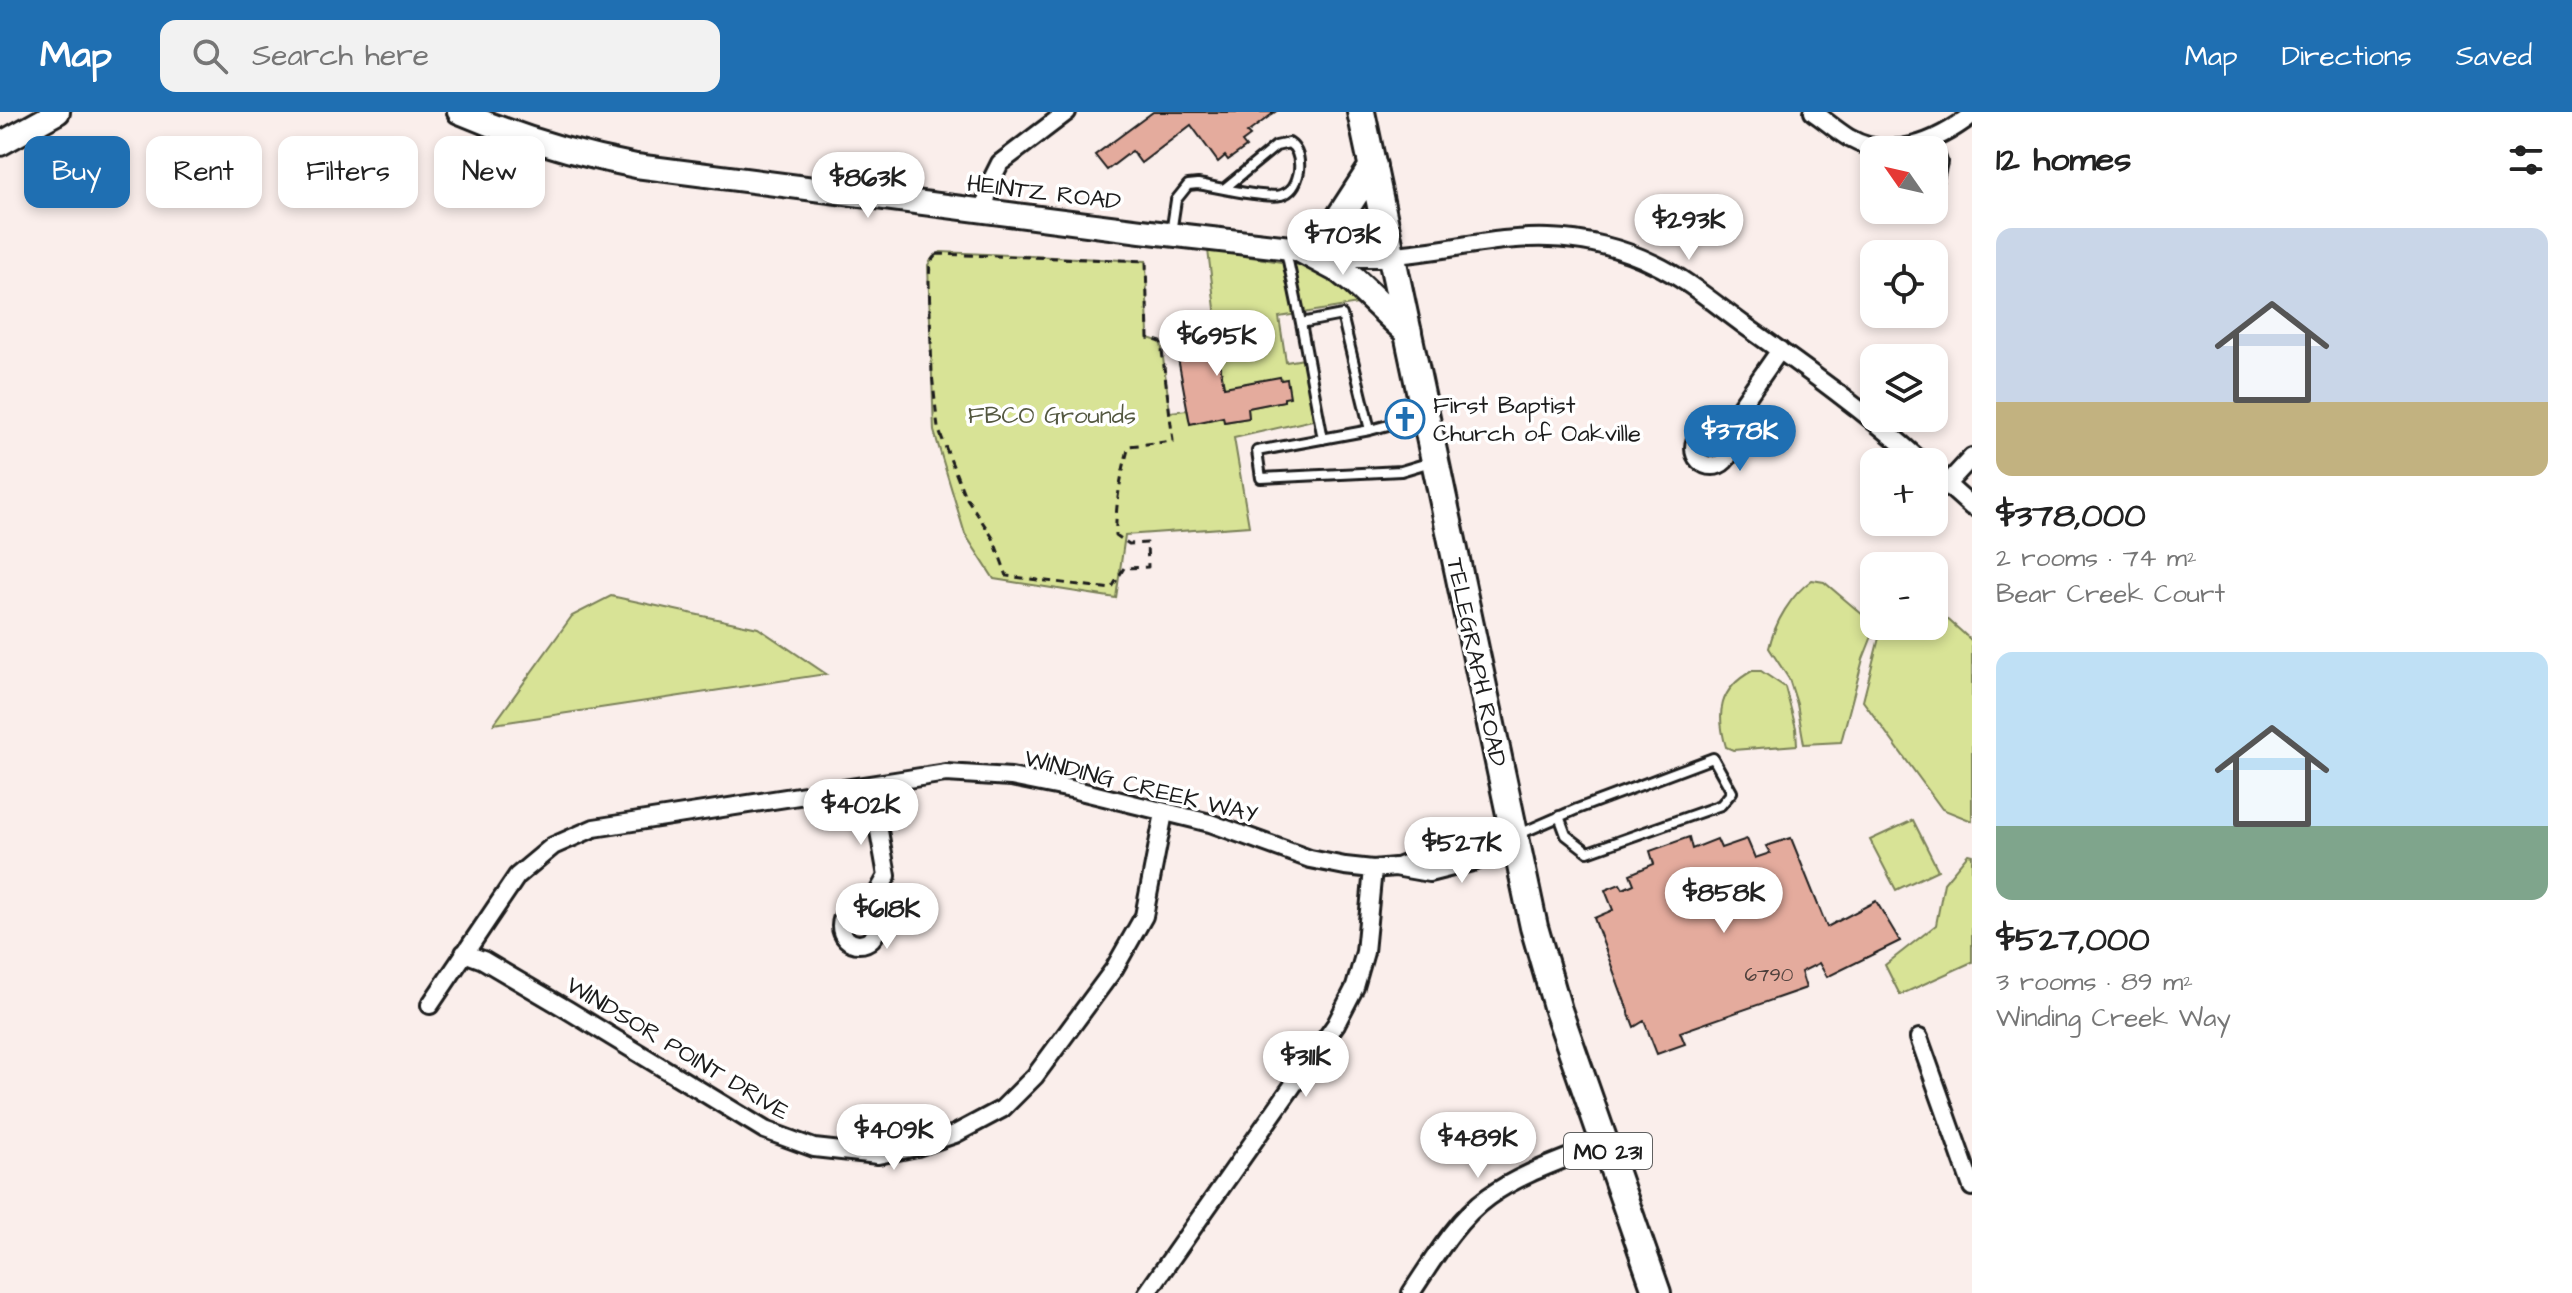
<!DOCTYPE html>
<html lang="en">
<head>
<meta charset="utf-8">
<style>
  body { margin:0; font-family:"Architects Daughter",sans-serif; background:#f2f2f2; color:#222; height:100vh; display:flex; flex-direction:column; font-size:30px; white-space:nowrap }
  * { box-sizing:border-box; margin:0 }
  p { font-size:26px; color:#767676 }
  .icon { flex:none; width:44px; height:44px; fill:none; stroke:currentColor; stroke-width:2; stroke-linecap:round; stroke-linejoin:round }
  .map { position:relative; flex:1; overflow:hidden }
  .details { display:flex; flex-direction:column; background:#fff; width:600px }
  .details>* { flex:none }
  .guide { position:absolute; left:24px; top:24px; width:760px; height:72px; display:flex; gap:16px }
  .needle { width:52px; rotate:304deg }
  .controls { position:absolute; left:1860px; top:24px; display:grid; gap:16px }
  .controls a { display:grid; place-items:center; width:88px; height:88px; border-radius:16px; background:#fff; box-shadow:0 4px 12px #0003; font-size:40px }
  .price { position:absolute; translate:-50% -68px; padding:0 18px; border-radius:28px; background:#fff; color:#222; font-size:26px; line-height:52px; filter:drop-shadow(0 2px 4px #0008) }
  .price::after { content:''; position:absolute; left:50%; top:48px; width:24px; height:18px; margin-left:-12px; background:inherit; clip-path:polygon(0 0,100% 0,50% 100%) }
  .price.selected { background:#1f6fb2; color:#fff }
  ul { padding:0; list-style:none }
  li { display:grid; align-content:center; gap:16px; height:424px; padding:0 24px }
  li span { display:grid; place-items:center; height:248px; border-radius:16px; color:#555 }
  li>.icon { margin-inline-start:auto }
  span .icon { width:144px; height:144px; fill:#fffc; stroke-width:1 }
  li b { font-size:34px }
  h2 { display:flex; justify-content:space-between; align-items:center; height:96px; padding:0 24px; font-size:34px }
  .pill { padding:0 28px; border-radius:16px; background:#fff; box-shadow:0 4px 12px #0003; font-size:28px; line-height:72px }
  .pill.selected { background:#1f6fb2; color:#fff }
  header { display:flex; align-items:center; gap:48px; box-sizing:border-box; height:112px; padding:0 40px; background:#1f6fb2; color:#fff }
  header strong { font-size:38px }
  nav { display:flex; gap:44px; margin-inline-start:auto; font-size:28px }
  .search { width:560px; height:72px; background:#f2f2f2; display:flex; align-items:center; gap:20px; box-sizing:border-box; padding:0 28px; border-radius:16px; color:#767676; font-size:30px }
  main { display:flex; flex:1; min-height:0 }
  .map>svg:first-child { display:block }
  .green { fill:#d8e396; stroke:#7a8059; stroke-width:2 }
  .building { fill:#e4ab9d; stroke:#1c1c1c; stroke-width:2 }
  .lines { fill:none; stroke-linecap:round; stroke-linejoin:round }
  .lane-casing { stroke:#1c1c1c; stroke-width:14 }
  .street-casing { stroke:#1c1c1c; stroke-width:22 }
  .secondary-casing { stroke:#1c1c1c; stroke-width:28 }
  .primary-casing { stroke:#1c1c1c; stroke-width:32 }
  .path { stroke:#1c1c1c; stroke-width:3; stroke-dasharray:8 6; stroke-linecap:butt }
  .lane { stroke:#fff; stroke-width:8 }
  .street { stroke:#fff; stroke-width:16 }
  .secondary { stroke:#fff; stroke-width:22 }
  .primary { stroke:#fff; stroke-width:26 }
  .labels { text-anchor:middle; stroke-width:7; stroke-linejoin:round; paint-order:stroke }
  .number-label { font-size:20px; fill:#4e403c }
  .shield { fill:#fff; stroke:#606060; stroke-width:2 }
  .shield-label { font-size:22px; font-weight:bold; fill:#1c1c1c }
  .street-label { font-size:24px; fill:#1c1c1c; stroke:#fff }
  .poi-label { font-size:24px; fill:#1c1c1c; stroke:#fff; text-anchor:start }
  .park-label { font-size:24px; fill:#545841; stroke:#fff }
</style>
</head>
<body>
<header>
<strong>Map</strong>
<div class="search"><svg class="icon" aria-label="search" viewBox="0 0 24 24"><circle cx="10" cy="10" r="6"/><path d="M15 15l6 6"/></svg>Search here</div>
<nav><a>Map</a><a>Directions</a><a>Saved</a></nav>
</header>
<main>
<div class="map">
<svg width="1972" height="1181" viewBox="0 0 1972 1181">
  <rect width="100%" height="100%" fill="#faeeeb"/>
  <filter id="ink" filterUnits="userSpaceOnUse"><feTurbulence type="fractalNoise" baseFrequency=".0125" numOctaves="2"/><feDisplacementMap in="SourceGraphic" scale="16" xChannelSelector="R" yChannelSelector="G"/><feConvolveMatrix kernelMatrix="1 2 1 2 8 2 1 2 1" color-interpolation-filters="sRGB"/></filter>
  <g filter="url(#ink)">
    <path class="green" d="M1208 138 1318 156 1364 191 1279 205 1286 250 1304 247 1313 308 1234 326 1249 414 1125 423 1116 486 994 467 965 422 934 319 928 153 933 145 941 140 1146 149 1148 226 1161 230 1170 300 1187 298 1190 311 1223 305 1225 310 1249 306 1248 296 1284 289V286L1224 275 1212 206 1216 205Z
      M1812 468 1824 470 1876 514 1863 547 1841 630 1804 632 1797 592 1789 567 1769 536C1775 510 1791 483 1812 468Z
      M611 484 758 516 826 562 494 612 572 504Z
      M1934 495 1972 529V709L1942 697 1863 589 1882 514H1934Z
      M1752 559H1761L1785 575 1796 616 1797 633 1733 638 1726 635C1716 601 1719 577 1752 559Z
      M1913 708 1938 758 1896 778 1870 728Z
      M1968 742 1972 743V850L1900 883 1885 853 1936 813 1944 771Z"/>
    <path class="building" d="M1153 0H1275L1247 21 1250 24 1242 30 1246 35 1228 48 1225 44 1218 50 1191 13 1141 51 1132 39 1107 58 1095 43Z
      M1212 206 1224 275 1280 265 1281 268 1287 267 1290 285 1284 286V289L1248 296 1249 306 1224 310 1223 305 1190 312 1172 213Z
      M1689 725 1692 737 1717 727 1721 736 1747 727 1755 746 1770 741 1766 734 1791 726 1827 815 1876 789 1900 829 1827 865 1819 851 1801 860 1806 876 1680 920 1685 932 1657 942 1644 909 1634 915 1594 806 1613 798 1605 778 1620 772 1623 777 1634 772 1630 762 1654 752 1650 739Z"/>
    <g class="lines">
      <defs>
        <path id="lane" d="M1171 121 1176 88 1188 73 1198 72C1216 75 1267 87 1281 83 1293 80 1297 70 1299 59 1300 48 1298 37 1289 31L1276 34 1225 76
          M1286 139 1301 211
          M1421 304 1370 318 1257 339 1261 366 1401 359 1431 350
          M1323 327 1301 211 1342 203 1370 318
          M1517 723 1577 697 1713 646 1732 680 1721 693 1588 740 1566 723 1559 704"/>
        <path id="street" d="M1813 0C1825 8 1836 18 1849 26 1891 50 1937 30 1972 3
          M1934 39 1938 50 1934 66
          M984 99 990 71 1000 51 1067 0
          M1392 143C1445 140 1496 124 1549 126 1584 127 1622 136 1654 152 1686 167 1715 192 1744 213 1805 256 1866 300 1922 350
          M1694 336a18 18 0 1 1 36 0a18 18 0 1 1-36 0Z
          M1722 321 1780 238
          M1934 361 1972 395
          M1947 372 1972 345
          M1397 755 1469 727 1513 725
          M841 814a18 18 0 1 1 36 0a18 18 0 1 1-36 0Z
          M868 798 887 764 871 674
          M464 841 483 848 568 898 765 1018 814 1036 878 1043 917 1035 955 1022 1002 997 1035 964 1114 857 1144 804 1164 701
          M430 893 517 764 553 734 594 716 946 661 1011 665 1076 678 1210 711 1310 747 1345 754 1373 757 1395 755 1429 761 1476 749 1513 725
          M1919 926 1972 1075
          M1147 1181 1336 912 1355 875 1365 840 1373 757
          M1411 1181C1433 1148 1456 1108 1488 1085 1522 1060 1567 1047 1605 1031"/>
        <path id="secondary" d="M459 0C517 25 574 42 636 54L1141 119 1353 143H1392
          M0 32 58 0"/>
        <path id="primary" d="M1361 0 1534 815 1558 898 1657 1181
          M1297 135 1340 158 1354 169 1408 220
          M1297 135 1338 108 1373 54"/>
      </defs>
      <use href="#lane" class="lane-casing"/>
      <use href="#street" class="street-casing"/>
      <use href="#secondary" class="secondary-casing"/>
      <use href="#primary" class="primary-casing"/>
      <path class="path" d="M937 142 1146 149 1148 226 1161 230 1173 329 1129 334C1121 363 1115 392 1116 423L1129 432 1147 431 1148 455 1124 456 1111 477 1007 464 993 426 964 382 938 316 932 262 929 169 930 150Z"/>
      <use href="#lane" class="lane"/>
      <use href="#street" class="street"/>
      <use href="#secondary" class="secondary"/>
      <use href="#primary" class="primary"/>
    </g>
  </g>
  <defs>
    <symbol id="church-ring" viewBox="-11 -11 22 22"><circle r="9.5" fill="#fff" stroke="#1f6fb2" stroke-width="1.5"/><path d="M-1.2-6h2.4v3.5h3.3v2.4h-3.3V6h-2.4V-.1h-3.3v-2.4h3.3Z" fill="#1f6fb2"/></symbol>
  </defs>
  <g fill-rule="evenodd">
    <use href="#church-ring" x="1383" y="285" width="44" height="44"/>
  </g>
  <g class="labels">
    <g class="number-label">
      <text x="1769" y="869">6790</text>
    </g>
    <rect class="shield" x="1564" y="1021" width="88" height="36" rx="6"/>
    <g class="shield-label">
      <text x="1608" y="1047">MO 231</text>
    </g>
    <g class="street-label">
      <text transform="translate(1044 80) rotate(7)" y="8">HEINTZ ROAD</text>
      <text transform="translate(1477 550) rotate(78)" y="8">TELEGRAPH ROAD</text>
      <text transform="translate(1141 674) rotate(14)" y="8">WINDING CREEK WAY</text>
      <text transform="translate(678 936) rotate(31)" y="8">WINDSOR POINT DRIVE</text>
    </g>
    <g class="poi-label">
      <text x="1433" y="301">First Baptist<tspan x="1433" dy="28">Church of Oakville</tspan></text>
    </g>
    <g class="park-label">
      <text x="1052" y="311">FBCO Grounds</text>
    </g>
  </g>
</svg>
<div class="controls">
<a><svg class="needle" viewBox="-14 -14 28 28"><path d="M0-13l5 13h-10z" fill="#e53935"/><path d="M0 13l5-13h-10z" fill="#767676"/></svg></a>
<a><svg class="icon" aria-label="locate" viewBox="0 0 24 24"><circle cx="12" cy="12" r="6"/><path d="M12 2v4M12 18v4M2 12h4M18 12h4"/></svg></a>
<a><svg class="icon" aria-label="layers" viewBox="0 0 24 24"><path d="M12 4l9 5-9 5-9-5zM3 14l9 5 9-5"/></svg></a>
<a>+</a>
<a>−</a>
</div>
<b class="price" style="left:868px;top:108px">$863K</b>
<b class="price" style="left:1689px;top:150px">$293K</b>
<b class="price" style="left:1343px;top:165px">$703K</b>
<b class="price" style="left:1217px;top:266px">$695K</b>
<b class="price selected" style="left:1740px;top:361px">$378K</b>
<b class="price" style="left:861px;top:735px">$402K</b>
<b class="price" style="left:1462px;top:773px">$527K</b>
<b class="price" style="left:1724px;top:823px">$858K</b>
<b class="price" style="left:887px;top:839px">$618K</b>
<b class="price" style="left:1306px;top:987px">$311K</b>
<b class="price" style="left:894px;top:1060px">$409K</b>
<b class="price" style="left:1478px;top:1068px">$489K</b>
<div class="guide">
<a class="pill selected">Buy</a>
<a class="pill">Rent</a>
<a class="pill">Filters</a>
<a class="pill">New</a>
</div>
</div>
<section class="details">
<h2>12 homes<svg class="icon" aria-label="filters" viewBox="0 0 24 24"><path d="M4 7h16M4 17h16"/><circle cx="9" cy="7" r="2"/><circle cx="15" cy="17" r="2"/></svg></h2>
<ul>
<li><span style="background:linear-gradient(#c9d6e8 70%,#c2b280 0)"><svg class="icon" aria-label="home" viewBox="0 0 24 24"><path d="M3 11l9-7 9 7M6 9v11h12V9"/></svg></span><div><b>$378,000</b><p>2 rooms · 74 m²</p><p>Bear Creek Court</p></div></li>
<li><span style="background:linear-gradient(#bfe0f5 70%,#7fa58c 0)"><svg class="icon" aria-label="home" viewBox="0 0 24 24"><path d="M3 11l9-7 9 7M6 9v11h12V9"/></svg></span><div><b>$527,000</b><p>3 rooms · 89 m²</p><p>Winding Creek Way</p></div></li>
</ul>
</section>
</main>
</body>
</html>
